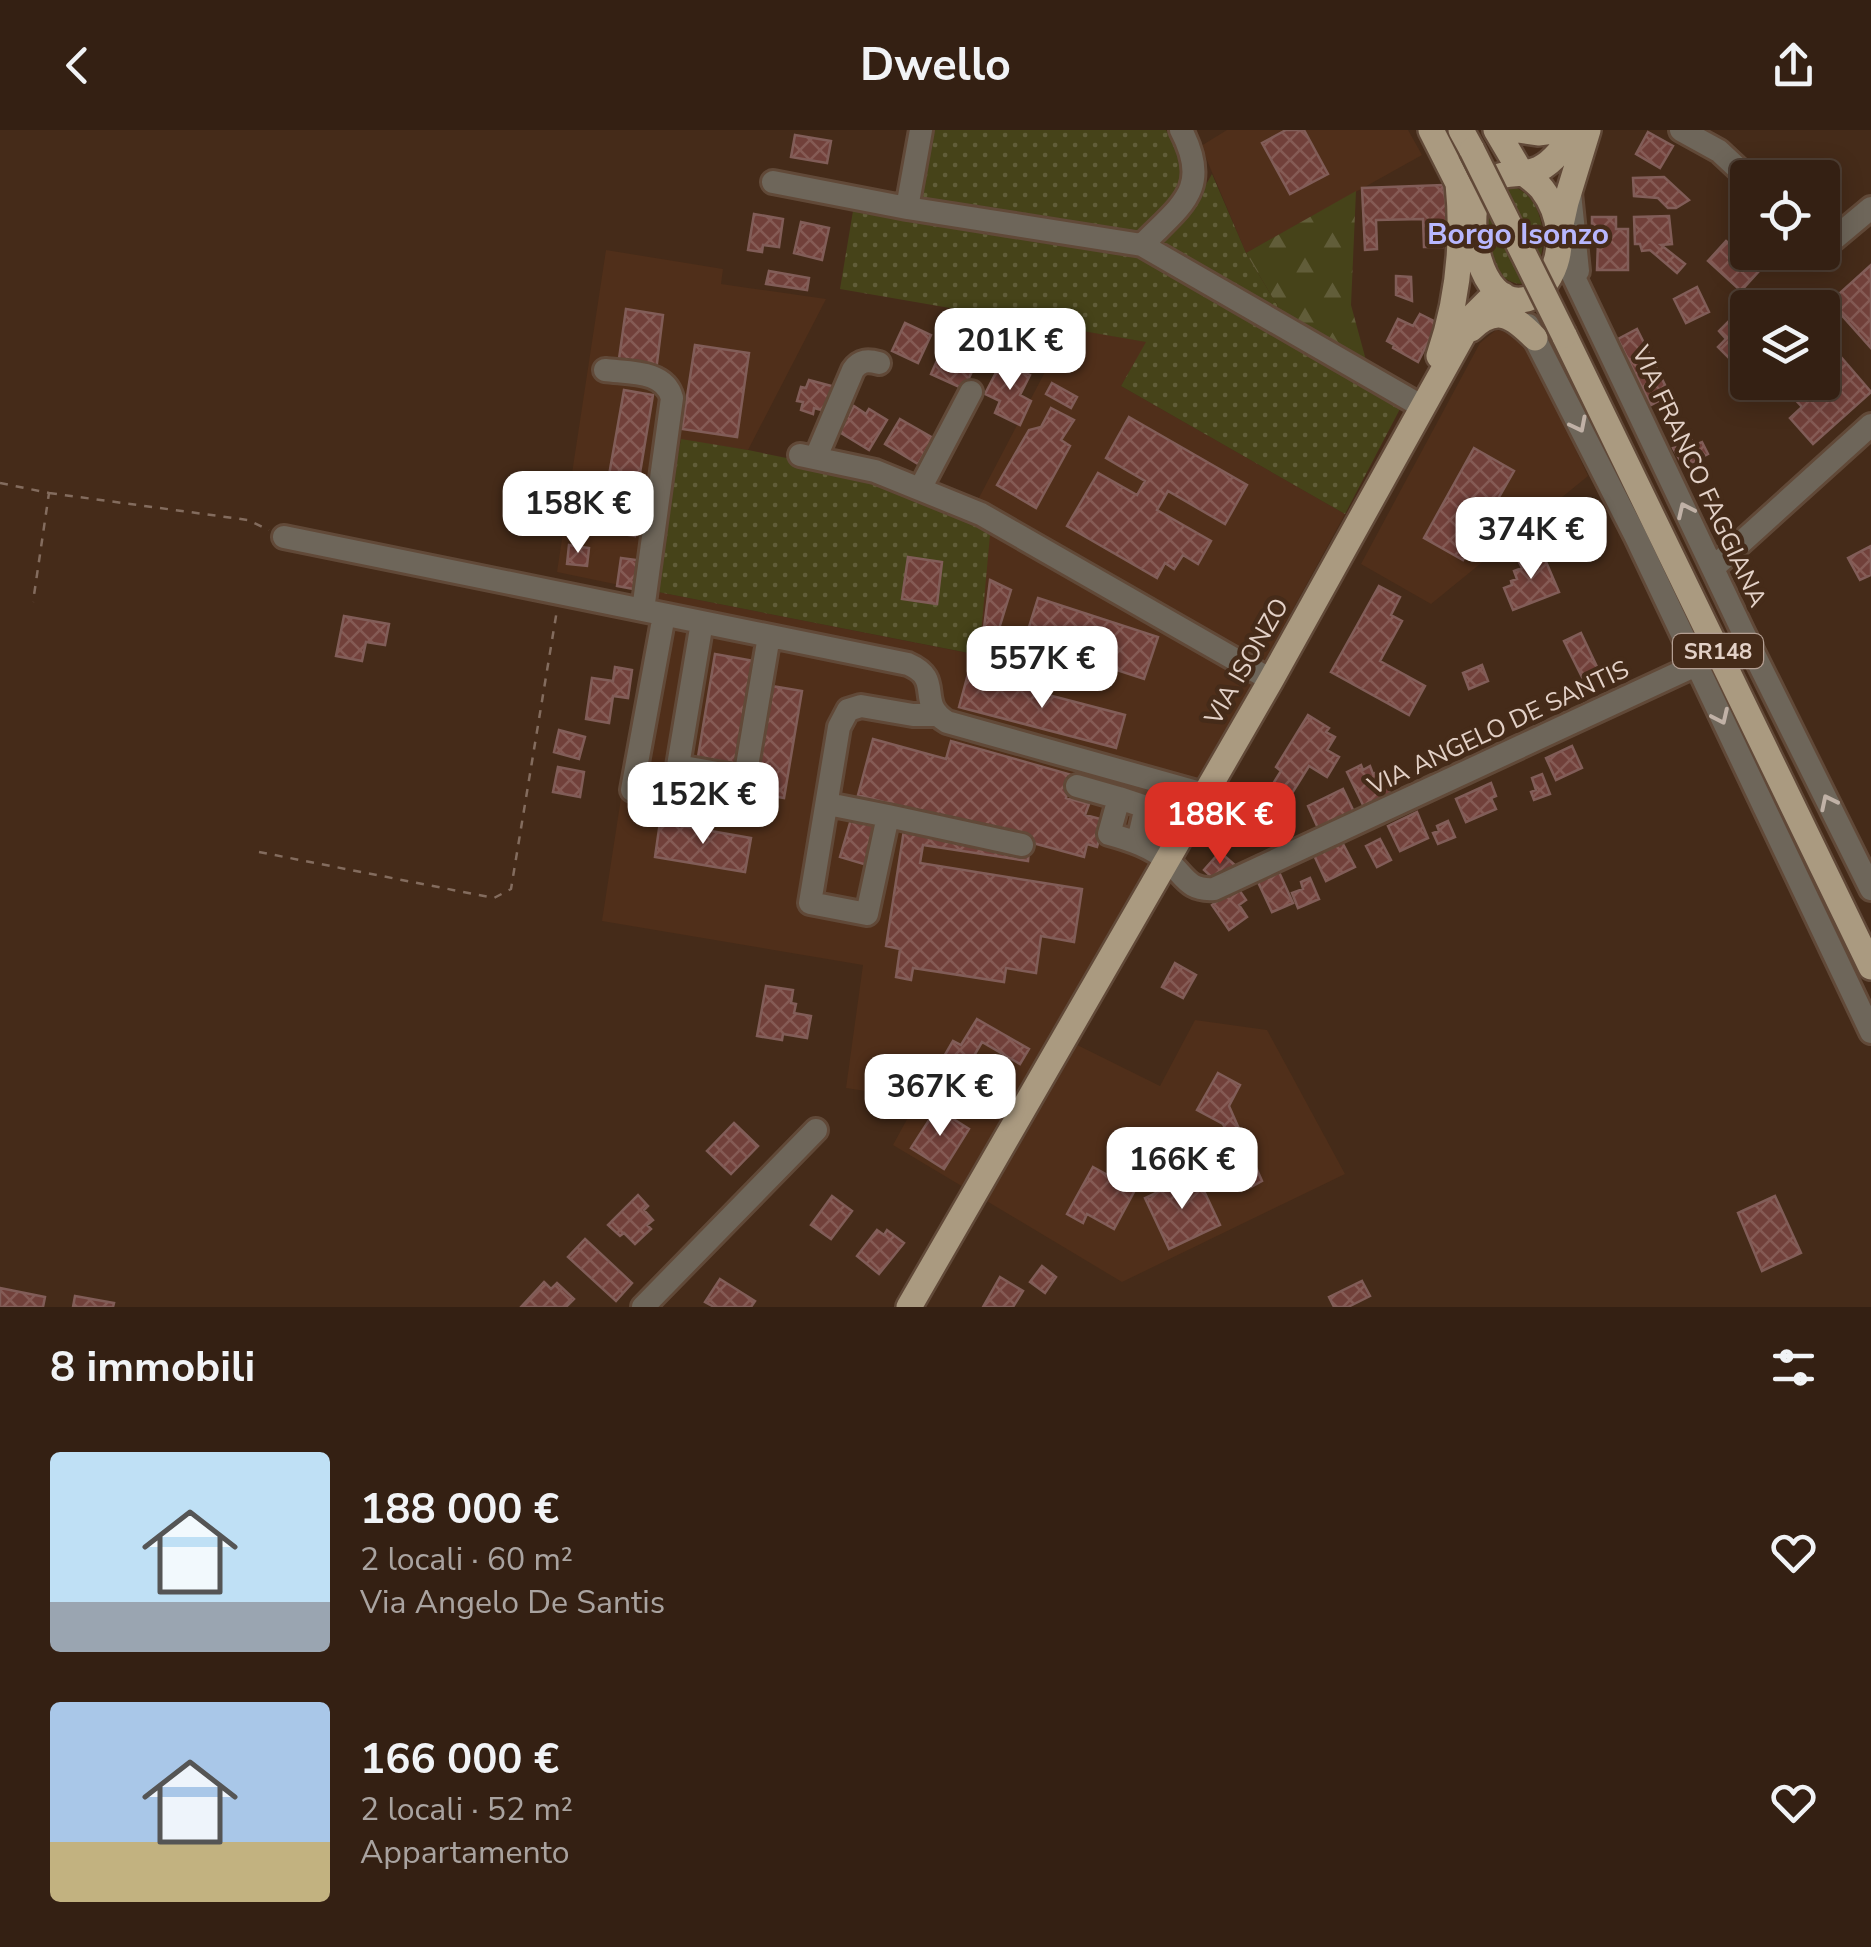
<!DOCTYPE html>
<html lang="it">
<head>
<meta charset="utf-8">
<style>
  body { margin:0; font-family:"Nunito Sans",sans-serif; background:#3f2d21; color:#f1f3f6; height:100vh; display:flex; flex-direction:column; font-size:38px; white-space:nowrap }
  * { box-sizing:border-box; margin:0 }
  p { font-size:32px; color:#a9a3a0 }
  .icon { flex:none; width:55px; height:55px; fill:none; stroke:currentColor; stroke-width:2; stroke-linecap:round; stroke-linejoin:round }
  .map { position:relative; height:1177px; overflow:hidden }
  .details { display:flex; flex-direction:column; background:#342013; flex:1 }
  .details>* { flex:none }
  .buttons { position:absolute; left:1730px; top:30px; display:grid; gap:20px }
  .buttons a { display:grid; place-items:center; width:110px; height:110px; border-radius:10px; background:#342013; box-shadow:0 5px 25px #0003,0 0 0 2px #4e3e33; font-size:50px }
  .price { position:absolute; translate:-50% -85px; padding:0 22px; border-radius:20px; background:#fff; color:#222; font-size:32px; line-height:65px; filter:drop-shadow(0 2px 5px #0008) }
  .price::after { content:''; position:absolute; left:50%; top:60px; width:30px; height:22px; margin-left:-15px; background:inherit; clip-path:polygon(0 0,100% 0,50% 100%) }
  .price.on { background:#d93025; color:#fff }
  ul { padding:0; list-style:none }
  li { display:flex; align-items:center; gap:30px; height:250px; padding:0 50px }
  li span { display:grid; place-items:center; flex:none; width:280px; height:200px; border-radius:10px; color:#555 }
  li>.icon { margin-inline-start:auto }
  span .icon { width:120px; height:120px; fill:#fffc; stroke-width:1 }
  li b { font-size:42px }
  h2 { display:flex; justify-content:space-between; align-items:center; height:120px; padding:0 50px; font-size:42px }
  header { display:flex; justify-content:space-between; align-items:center; height:130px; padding:0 50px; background:#342013; font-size:45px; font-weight:700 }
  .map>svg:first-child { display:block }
  .built { fill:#502f1a }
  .grass { fill:url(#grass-dots) }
  .forest { fill:url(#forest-firs) }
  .building { fill:url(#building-cross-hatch); stroke:#815d58; stroke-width:2.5 }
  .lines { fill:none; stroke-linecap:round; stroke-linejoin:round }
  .minor-casing { stroke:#614938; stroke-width:28 }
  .major-casing { stroke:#614938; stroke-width:30 }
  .path { stroke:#836c5e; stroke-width:2.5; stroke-dasharray:8 8; stroke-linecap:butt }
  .minor { stroke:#6e665a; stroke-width:22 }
  .major { stroke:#aa9a80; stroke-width:25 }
  .major-bridge-casing { stroke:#614938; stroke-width:30; stroke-linecap:butt }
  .major-bridge { stroke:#aa9a80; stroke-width:25 }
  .oneway { stroke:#c0b1a6 }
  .labels { text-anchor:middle; stroke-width:9; stroke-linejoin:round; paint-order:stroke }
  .shield { fill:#452b19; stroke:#b49f93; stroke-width:2.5 }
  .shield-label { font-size:22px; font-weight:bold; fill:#e3d1c7 }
  .street-label { font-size:25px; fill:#e3d1c7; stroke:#452b19 }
  .quarter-label { font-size:30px; font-weight:bold; fill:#b8b7fe; stroke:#452b19 }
</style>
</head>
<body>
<header><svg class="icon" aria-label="back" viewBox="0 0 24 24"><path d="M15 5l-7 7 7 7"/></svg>Dwello<svg class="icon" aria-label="share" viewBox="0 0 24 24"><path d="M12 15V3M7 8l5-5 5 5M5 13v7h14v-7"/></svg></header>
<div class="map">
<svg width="1871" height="1177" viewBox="0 0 1871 1177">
  <defs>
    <pattern id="grass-dots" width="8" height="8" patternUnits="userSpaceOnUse" patternTransform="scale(2.5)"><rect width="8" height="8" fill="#464319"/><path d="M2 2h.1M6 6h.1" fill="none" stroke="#615d39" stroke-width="1.8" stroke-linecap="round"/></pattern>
    <pattern id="forest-firs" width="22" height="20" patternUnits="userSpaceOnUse" patternTransform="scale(2.5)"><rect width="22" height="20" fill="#464319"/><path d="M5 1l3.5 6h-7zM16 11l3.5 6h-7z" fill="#615d39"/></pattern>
    <pattern id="building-cross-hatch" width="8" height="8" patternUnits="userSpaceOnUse" patternTransform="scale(2.5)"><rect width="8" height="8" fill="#71403a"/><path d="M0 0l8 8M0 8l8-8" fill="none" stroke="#855b55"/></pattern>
  </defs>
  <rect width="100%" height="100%" fill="#452b19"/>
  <path class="built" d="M1227 0H1408L1422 25 1246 123 1201 16Z
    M606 120 723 139 721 154 826 169 748 320 681 310 653 461 978 525 971 383 1068 198 1147 212 1121 256 1345 384 1059 906 1160 956 1195 890 1267 900 1345 1044 1122 1152 893 1015 918 969 846 958 863 835 602 791 653 462 557 442Z
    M1496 200 1514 203 1536 234 1588 346 1431 474 1361 434 1480 213Z"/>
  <path class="grass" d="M927 0H1166L1184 31 1182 59 1143 98 1125 104 927 74 920 68Z
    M1212 44 1246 123 1286 190 1166 119 1162 112 1163 104 1196 72Z
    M1510 56C1548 63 1554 134 1523 154 1480 154 1470 66 1510 56Z
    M854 75 1142 123 1401 277 1345 384 1121 256 1146 212 840 159Z
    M681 309 748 320 864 344 991 394 979 525 653 461Z"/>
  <path class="forest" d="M1356 61 1351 175 1367 234 1286 190 1246 123Z"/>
  <path class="building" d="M1286 0H1304L1328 44 1290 64 1262 13Z
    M1648 2 1673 16 1660 38 1636 24Z
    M795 5 831 11 827 33 791 27Z
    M1664 47 1689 70 1676 78H1668L1658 68 1634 66 1633 48Z
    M1443 55 1449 93H1443V117H1424L1423 89 1376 90 1377 119 1365 120 1362 58Z
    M754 84 783 89 779 117 763 115 762 122 748 120Z
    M1669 86 1672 114 1661 115 1685 134 1677 143 1650 120 1642 121 1640 114H1635L1634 87Z
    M1592 87H1616V99H1628V140H1597L1598 112H1592Z
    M801 92 829 98 822 130 794 123Z
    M1726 111 1759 141 1741 161 1708 131Z
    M1871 135V218L1830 172Z
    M769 141 809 148 807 160 766 154Z
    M1396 146 1411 147 1412 171 1396 165Z
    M1697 157 1709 182 1686 193 1674 169Z
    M626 179 663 185 656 241 618 236Z
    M1420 184 1438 193 1418 232 1393 218 1394 215 1387 211 1398 189 1413 196Z
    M1733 187 1748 201V215L1732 231 1718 217 1726 209 1719 201Z
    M905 193 931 205 918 233 892 221Z
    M951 199 966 206 961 218 979 226 964 259 931 244Z
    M1637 199 1670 265 1651 275 1618 209Z
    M1822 205 1871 262 1813 314 1790 288 1802 277 1779 252H1822Z
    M695 215 749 223 737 307 682 299Z
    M1002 231 1030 245 1020 265 1031 271 1020 295 995 283 1000 271 985 264Z
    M809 250 835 257 829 282 814 278 813 284 801 280 803 272 797 271 801 257 806 258Z
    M1052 253 1077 267 1071 278 1046 264Z
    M624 260 653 265 635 373 605 368Z
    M854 276 866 284 869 279 887 290 869 320 833 298 843 281 849 285Z
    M1051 278 1074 290 1061 310 1070 316 1036 378 997 355 1029 300 1041 297Z
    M1129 287 1247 355 1225 394 1168 361 1157 380 1211 411 1198 434 1183 425 1174 439 1165 433 1157 448 1067 396 1098 343 1137 365 1145 351 1106 328Z
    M900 289 933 308 918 334 885 314Z
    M1691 309 1695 315 1702 312 1708 324 1684 337 1673 318Z
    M1474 318 1514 341 1463 430 1424 408Z
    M598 367 640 374 635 406 593 399Z
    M569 415 589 418 587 436 567 434Z
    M1871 416V445L1860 450 1848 428Z
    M1541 420 1559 462 1513 480 1504 458 1512 455 1511 451 1517 449 1514 441 1522 438 1518 430Z
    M908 427 942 432 937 474 902 469Z
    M621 428 644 431 639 460 617 456Z
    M990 450 1011 460 998 502 984 498Z
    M1379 456 1400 467 1391 485 1402 491 1380 531 1425 556 1409 585 1331 542Z
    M1038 468 1158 507 1144 549 1025 510Z
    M344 486 389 494 385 515 366 512 362 531 336 526Z
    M1581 503 1599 541 1583 549 1564 511Z
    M715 524 754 531 738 634 698 627Z
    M1482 535 1488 551 1469 559 1463 543Z
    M615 537 632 540 628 568 613 566 609 593 586 589 592 548 613 551Z
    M968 544 1125 585 1116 618 959 577Z
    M772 556 802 561 784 668 754 663Z
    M1308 585 1329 598 1326 602 1335 607 1327 620 1339 627 1327 647 1309 636 1289 668 1271 657 1281 641 1276 637Z
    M559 600 585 607 579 629 554 622Z
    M873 609 946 629 951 611 1072 645 1066 668 1089 674 1085 685 1104 690 1097 717 1087 714 1084 727 858 665Z
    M1572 616 1582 638 1556 650 1546 628Z
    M1361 635 1363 640 1370 636 1373 644 1379 641 1392 665 1365 679 1347 642Z
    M558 637 584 642 580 667 553 662Z
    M1542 644 1550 664 1534 670 1531 662 1536 660 1532 648Z
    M1491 653 1496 666 1491 668 1496 679 1466 692 1456 669Z
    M1343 659 1354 682 1318 698 1308 676Z
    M1417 682 1428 708 1400 721 1388 696Z
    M852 686 879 694 867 735 840 727Z
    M1448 691 1455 707 1438 714 1433 703 1439 701 1437 696Z
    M660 692 751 708 745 742 655 727Z
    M904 700 1029 720 1028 731 923 715 920 733 1082 759 1074 812 1041 806 1036 843 1006 838 1004 852 913 838 911 850 896 847 900 819 886 816Z
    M1380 709 1391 730 1377 737 1366 716Z
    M1342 712 1355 737 1326 751 1314 725Z
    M1220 722 1237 737 1217 752 1204 740Z
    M1279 742 1293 773 1272 782 1258 752Z
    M1310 748 1319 769 1298 778 1292 763 1303 759 1301 752Z
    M1237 757 1246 770 1239 775 1247 787 1229 800 1212 775Z
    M1175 833 1196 845 1183 868 1162 857Z
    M766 856 793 860 791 873 796 874 794 883 811 886 807 908 783 904 782 910 757 906Z
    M977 889 1029 919 1020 934 982 912 961 948 939 935 953 911 961 915Z
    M1218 943 1240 955 1229 976 1262 1051 1251 1057 1223 994 1197 980Z
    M944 983 969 999 944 1039 911 1018 933 984 940 988Z
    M734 993 758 1016 731 1044 707 1021Z
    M1093 1037 1135 1060 1114 1099 1087 1084 1083 1093 1067 1084Z
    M1196 1044 1220 1095 1169 1119 1145 1068Z
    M638 1065 648 1076 644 1080 653 1090 647 1095 651 1099 635 1114 624 1103 620 1106 608 1095Z
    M832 1066 852 1081 831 1109 811 1095Z
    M1775 1066 1801 1123 1762 1141 1738 1083Z
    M877 1100 884 1105 887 1100 904 1113 879 1144 857 1126Z
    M585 1109 632 1153 616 1171 568 1127Z
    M1042 1136 1056 1147 1045 1163 1030 1152Z
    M1000 1147 1023 1161 1013 1177H983Z
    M720 1149 755 1171 751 1177H714L705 1172Z
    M1362 1151 1370 1166 1348 1177H1334L1329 1167Z
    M544 1152 551 1159 557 1153 574 1169 566 1177H521Z
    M0 1158 45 1167 43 1177H0Z
    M75 1166 114 1173 113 1177H73Z"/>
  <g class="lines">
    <defs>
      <path id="minor" d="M1681 0 1719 21 1748 48
        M773 52 907 78 1142 115 1421 276
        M1570 63 1578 141
        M907 78 921 0
        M1142 115C1181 75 1212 59 1181 0
        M1560 118 1743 502 1871 759
        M1822 119 1871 78
        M1528 195 1636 407 1871 902
        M605 240C629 243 665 240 672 268L643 480
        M800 325 875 341 981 384 1271 550
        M816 327 853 240C860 230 868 230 879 233
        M921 357 971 262
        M284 407 908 534C945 550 915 572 947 592L1204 664
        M1713 438 1871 295
        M702 492 678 636 745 648 769 506
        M937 585H913L861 576 848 580 839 597 810 773 867 784 888 686 1022 715
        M1077 656 1119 668 1109 704C1131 710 1151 717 1168 731 1185 746 1188 761 1214 759L1696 535
        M632 660 664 485
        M1119 668 1146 677 1138 711
        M828 674 888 686
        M643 1177 816 1000"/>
      <path id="major" d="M1431 0 1465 67
        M1461 0 1472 20
        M1496 0 1519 39C1526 46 1536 51 1542 59 1561 84 1565 119 1550 146 1544 156 1535 169 1522 170 1479 175 1465 92 1479 64 1492 36 1517 49 1539 39 1555 31 1565 15 1575 0
        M1518 0 1538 3 1560 0
        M1560 99 1566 72 1588 0
        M1471 199C1497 174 1513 186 1535 208
        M1564 205 1871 837
        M1439 226C1458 170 1464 112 1458 53
        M909 1177 1271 550 1474 185 1490 169 1503 165"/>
    </defs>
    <use href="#minor" class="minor-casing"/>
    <use href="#major" class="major-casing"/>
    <path class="path" d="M0 353 49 363 33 472
      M49 363 248 390 269 400
      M259 722 494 768 511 759 557 480"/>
    <use href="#minor" class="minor"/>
    <use href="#major" class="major"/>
    <defs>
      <path id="major-bridge" d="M1472 20 1564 205"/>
    </defs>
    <use href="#major-bridge" class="major-bridge-casing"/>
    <use href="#major-bridge" class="major-bridge"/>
  </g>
  <defs><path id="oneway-chevron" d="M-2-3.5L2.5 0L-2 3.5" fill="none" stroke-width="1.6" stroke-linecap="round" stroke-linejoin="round" transform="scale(2.5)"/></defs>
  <g class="oneway">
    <use href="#oneway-chevron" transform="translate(1579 295) rotate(63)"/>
    <use href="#oneway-chevron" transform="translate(1685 380) rotate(-115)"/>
    <use href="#oneway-chevron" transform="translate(1721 587) rotate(65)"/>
    <use href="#oneway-chevron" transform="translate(1828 672) rotate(-116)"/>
  </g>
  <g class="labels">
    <rect class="shield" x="1673" y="504" width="90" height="34" rx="8"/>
    <g class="shield-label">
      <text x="1718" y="529">SR148</text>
    </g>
    <g class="street-label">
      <text transform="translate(1700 346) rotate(65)" y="9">VIA FRANCO FAGGIANA</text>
      <text transform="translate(1246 531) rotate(-60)" y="9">VIA ISONZO</text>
      <text transform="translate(1498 597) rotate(-25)" y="9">VIA ANGELO DE SANTIS</text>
    </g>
    <g class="quarter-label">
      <text x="1518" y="114">Borgo Isonzo</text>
    </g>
  </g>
</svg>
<div class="buttons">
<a><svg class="icon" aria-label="locate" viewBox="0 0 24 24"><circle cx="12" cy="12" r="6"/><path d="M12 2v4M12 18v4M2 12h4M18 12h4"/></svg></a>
<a><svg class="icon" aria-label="layers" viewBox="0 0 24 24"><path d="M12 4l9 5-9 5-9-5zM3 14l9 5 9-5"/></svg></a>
</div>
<b class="price" style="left:1010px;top:263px">201K €</b>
<b class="price" style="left:578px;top:426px">158K €</b>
<b class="price" style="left:1531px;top:452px">374K €</b>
<b class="price" style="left:1042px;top:581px">557K €</b>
<b class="price" style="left:703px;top:717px">152K €</b>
<b class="price on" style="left:1220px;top:737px">188K €</b>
<b class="price" style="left:940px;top:1009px">367K €</b>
<b class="price" style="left:1182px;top:1082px">166K €</b>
</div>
<section class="details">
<h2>8 immobili<svg class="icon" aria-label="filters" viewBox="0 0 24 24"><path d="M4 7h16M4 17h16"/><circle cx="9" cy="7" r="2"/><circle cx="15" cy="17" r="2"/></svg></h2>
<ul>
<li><span style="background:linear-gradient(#bfe0f5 75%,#9aa5b1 0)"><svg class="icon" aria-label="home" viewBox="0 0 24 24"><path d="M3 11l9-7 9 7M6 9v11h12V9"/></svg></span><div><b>188 000 €</b><p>2 locali · 60 m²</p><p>Via Angelo De Santis</p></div><svg class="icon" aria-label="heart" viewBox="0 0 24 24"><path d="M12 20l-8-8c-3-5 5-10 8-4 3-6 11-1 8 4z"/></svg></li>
<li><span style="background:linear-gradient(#a9c7e8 70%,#c2b280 0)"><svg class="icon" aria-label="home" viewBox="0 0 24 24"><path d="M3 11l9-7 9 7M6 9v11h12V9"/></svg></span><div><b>166 000 €</b><p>2 locali · 52 m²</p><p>Appartamento</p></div><svg class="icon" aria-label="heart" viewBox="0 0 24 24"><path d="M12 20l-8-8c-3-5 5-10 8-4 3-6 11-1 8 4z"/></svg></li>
</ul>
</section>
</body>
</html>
